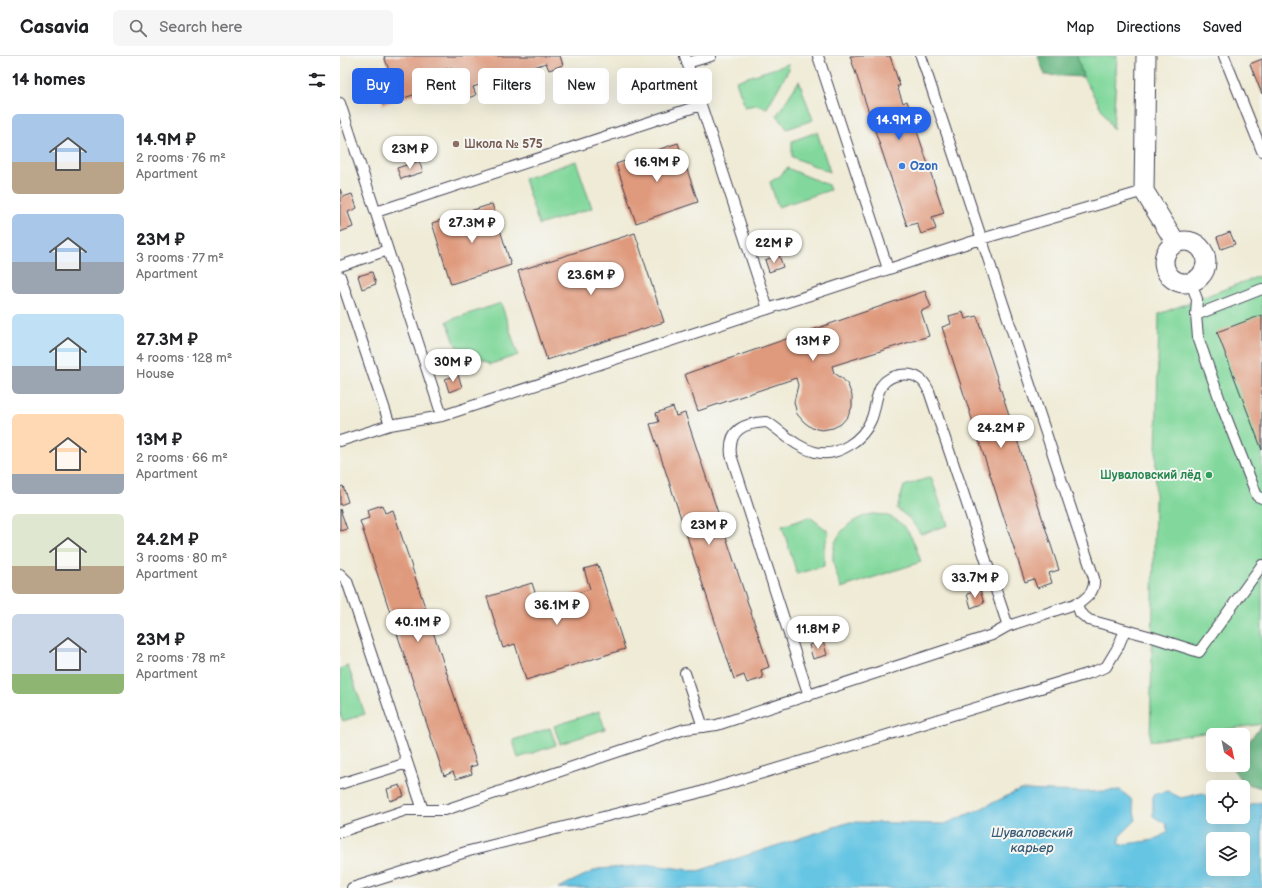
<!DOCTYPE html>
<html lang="en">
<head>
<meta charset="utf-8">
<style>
  body { margin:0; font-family:"Balsamiq Sans",sans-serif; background:#f6f6f6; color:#202124; height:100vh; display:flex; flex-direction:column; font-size:15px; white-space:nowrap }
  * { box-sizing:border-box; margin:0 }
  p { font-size:13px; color:#757577 }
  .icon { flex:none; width:22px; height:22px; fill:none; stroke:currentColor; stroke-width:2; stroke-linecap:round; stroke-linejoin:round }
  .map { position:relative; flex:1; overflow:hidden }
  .drawer { display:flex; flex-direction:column; background:#fff; width:340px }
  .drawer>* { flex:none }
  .guide { position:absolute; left:12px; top:12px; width:380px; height:36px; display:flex; gap:8px }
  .needle { width:26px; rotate:147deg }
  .controls { position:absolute; left:866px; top:672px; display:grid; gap:8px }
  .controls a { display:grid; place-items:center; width:44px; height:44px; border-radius:6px; background:#fff; box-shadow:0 4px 16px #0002; font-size:20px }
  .price { position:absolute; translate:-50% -34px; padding:0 9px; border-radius:14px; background:#fff; color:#222; font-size:13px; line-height:26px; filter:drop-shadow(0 1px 2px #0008) }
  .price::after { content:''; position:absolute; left:50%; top:24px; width:12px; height:9px; margin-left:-6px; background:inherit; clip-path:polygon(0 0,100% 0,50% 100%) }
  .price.current { background:#2563eb; color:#fff }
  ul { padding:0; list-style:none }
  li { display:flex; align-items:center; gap:12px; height:100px; padding:0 12px }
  li span { display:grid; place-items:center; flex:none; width:112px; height:80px; border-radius:6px; color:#555 }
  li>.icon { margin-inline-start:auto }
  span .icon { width:48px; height:48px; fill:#fffc; stroke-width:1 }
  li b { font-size:17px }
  h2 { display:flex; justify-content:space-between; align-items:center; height:48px; padding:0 12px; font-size:17px }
  .tag { padding:0 14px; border-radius:6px; background:#fff; box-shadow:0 4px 16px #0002; font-size:14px; line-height:36px }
  .tag.current { background:#2563eb; color:#fff }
  header { display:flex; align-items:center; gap:24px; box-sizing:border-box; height:56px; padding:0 20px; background:#fff; border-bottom:1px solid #e0e0e0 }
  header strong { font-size:19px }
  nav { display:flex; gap:22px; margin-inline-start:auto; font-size:14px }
  .search { width:280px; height:36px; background:#f6f6f6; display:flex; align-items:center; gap:10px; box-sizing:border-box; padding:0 14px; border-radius:6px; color:#757577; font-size:15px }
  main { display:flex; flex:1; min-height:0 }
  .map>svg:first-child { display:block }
  .green { fill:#82d89c; stroke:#527d6c }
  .forest { fill:#69b884; stroke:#466d60 }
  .water { fill:#65c5e3; stroke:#44748f; fill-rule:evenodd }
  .building { fill:#df997b }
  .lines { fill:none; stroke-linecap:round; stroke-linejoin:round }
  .service-casing { stroke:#414052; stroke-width:12 }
  .minor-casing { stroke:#414052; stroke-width:21 }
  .service { stroke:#fff; stroke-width:10 }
  .minor { stroke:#fff; stroke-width:19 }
  .education-dot { fill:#8d6e63; stroke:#f6f6f2; stroke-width:1.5 }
  .shop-dot { fill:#3f7fe0; stroke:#f6f6f2; stroke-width:1.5 }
  .leisure-dot { fill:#2e9e5b; stroke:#f6f6f2; stroke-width:1.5 }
  .labels { text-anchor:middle; stroke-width:4; stroke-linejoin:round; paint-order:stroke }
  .education-label { font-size:12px; font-weight:bold; fill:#785e54; stroke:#f6f6f2; text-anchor:start }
  .shop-label { font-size:12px; font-weight:bold; fill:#366cbe; stroke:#f6f6f2; text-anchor:start }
  .leisure-label { font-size:12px; font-weight:bold; fill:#27864d; stroke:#f6f6f2; text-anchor:end }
  .water-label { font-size:13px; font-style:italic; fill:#395b76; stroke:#f6f6f2 }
</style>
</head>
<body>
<header>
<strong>Casavia</strong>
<div class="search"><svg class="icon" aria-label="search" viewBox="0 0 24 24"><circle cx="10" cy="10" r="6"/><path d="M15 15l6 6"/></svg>Search here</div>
<nav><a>Map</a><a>Directions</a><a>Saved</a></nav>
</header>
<main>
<section class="drawer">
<h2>14 homes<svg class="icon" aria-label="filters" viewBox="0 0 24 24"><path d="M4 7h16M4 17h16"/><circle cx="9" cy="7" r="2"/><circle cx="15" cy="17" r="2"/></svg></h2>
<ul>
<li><span style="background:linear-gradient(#a9c7e8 60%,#b9a48a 0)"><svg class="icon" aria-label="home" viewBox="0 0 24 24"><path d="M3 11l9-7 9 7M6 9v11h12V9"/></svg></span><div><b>14.9M ₽</b><p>2 rooms · 76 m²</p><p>Apartment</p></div></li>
<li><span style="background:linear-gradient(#a9c7e8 60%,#9aa5b1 0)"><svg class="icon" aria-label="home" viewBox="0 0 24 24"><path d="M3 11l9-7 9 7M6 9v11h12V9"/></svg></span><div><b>23M ₽</b><p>3 rooms · 77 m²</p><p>Apartment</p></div></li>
<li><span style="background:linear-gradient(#bfe0f5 65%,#9aa5b1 0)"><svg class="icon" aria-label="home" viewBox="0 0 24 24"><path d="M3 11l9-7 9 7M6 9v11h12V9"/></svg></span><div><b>27.3M ₽</b><p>4 rooms · 128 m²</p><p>House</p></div></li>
<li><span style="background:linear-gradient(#ffd9b3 75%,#9aa5b1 0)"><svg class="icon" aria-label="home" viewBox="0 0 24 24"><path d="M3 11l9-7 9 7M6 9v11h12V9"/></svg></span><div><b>13M ₽</b><p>2 rooms · 66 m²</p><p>Apartment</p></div></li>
<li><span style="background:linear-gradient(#dfe7d0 65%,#b9a48a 0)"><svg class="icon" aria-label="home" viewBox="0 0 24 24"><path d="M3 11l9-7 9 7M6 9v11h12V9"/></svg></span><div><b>24.2M ₽</b><p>3 rooms · 80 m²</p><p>Apartment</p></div></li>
<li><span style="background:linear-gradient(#c9d6e8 75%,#8fb573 0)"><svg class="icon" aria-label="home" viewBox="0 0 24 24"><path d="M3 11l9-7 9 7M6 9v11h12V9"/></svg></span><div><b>23M ₽</b><p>2 rooms · 78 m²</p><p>Apartment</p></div></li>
</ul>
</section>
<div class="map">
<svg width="922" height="832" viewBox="0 0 922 832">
  <rect width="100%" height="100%" fill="#f6f6f2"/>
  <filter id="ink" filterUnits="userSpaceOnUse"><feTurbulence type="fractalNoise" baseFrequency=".025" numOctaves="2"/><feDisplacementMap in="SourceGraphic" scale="8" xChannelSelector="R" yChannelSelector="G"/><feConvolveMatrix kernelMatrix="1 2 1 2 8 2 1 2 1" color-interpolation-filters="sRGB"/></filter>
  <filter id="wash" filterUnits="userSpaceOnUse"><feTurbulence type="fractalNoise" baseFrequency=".012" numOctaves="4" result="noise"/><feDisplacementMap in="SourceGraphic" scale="16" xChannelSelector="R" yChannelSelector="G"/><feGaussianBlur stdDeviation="0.9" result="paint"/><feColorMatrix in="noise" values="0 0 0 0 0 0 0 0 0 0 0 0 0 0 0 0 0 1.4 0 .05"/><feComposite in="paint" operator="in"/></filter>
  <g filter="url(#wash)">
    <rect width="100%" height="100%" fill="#efebd6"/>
    <path class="green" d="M737 0H777L773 73 743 21Z
      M448 8 449 13 427 52 415 49 405 51 396 25Z
      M459 25 473 64 447 73 437 59Z
      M477 76 490 116 452 101V85Z
      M236 105 252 152 199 169 184 123Z
      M447 112 488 129 490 134 438 151 430 126 440 120Z
      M922 219V668L810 685 819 258Z
      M161 247 178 299 151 308 116 290 107 265Z
      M591 421 608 469 581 478 569 462 557 453 564 430Z
      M532 458C564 458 572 479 581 506L501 532C498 521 492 509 493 498 494 477 512 462 532 458Z
      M470 461 489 476 484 492V510L457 518 442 470Z
      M8 610 25 658 3 665 0 658V613Z
      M259 655 265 673 220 688 214 670Z
      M210 672 216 689 178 702 173 684Z"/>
    <path class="forest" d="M698 0H737L743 21 705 19Z
      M922 669V732L903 727 890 709H903V693Z"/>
    <path class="water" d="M680 734 747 736 780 734 791 743 796 764 781 779 779 789 814 784 828 776 826 768 813 760V739L827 735 841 742 863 737 873 744V761H903V751L922 746V832H218L258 813 312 809 358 815 510 766 605 768 638 754ZM873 783H903V813H873Z"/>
    <g id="blocks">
      <path class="building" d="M44 0H220L223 9 209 14 206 7 133 31 136 39 123 44 111 11 96 16 100 30 43 49 37 31 53 26Z
        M510 0H550L560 30H557L563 47 567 45 604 157 592 161 596 173 581 178 577 167 567 170Z
        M922 3V38L910 8Z
        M338 87 358 146 296 167 276 108Z
        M79 105 83 116 61 123 57 112Z
        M0 133 3 141 12 138 17 152 8 156 13 171 0 176Z
        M152 148 171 209 111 228 92 167Z
        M890 176 895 188 881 193 877 181Z
        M295 177 324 266 207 304 178 215Z
        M439 199 443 211 429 216 425 204Z
        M32 216 36 228 22 233 18 220Z
        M585 235 591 251 581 255 589 280 492 310 494 317 502 322 508 329 512 340V351L508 360 501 368 493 372 482 374 472 372 464 366 457 358 454 346 458 329 456 322 358 355 345 318Z
        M623 256 625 263 637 260 719 514 709 517 712 527 697 532 694 523 685 526 602 271 611 268 609 260Z
        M922 259V394L877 276Z
        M118 319 122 331 109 336 105 323Z
        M333 351 336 360 345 357 429 611 421 614 423 622 407 627 404 619 394 623 310 368 319 366 316 357Z
        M3 430 8 446 0 449V431Z
        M42 449 45 457 53 454 137 709 130 711 132 718 116 723 113 716 104 720 20 465 29 462 27 454Z
        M0 453 7 473 0 475Z
        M258 509 285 593 186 624 175 588 163 592 147 541 192 527 199 549 250 533 244 513Z
        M640 534 644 547 631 552 627 538Z
        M483 585 487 599 473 603 469 589Z
        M60 729 64 740 50 745 47 733Z"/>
    </g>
  </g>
  <g filter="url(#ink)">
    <use href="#blocks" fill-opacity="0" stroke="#414052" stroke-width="1"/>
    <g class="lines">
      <defs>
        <path id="service" d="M345 0 428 253
          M478 0 548 213
          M884 0 922 95
          M347 7 371 0
          M0 47 102 360
          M36 156 361 49
          M0 210 48 194
          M0 220 50 369
          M851 227 857 243 856 259 922 233
          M856 259 858 281 883 353 917 440 922 442
          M0 385 50 369 102 360 631 186 804 135
          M0 518 7 525 83 754
          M736 547 740 557 749 564 812 581 859 596 922 509
          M345 617 363 671
          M469 640 391 399C388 373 404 367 427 366 443 376 455 391 475 396 497 402 523 384 531 364 536 353 535 340 542 329 550 318 570 315 580 323 584 325 587 331 589 335L668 570
          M0 728 67 707
          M0 776 66 754H105L345 673 377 669 652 579 668 570 741 546C750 539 755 534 754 522L581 0
          M12 832 129 795 354 738 750 617 766 611 778 591 785 574"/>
        <path id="minor" d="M806 0 804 135 836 187
          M824 206a21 21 0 1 1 42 0a21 21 0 1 1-42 0Z"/>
      </defs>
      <use href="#service" class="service-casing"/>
      <use href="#minor" class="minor-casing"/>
      <use href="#service" class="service"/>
      <use href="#minor" class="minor"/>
    </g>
  </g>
  <circle class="education-dot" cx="116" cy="88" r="4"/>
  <circle class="shop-dot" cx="562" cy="110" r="4"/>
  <circle class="leisure-dot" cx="869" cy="419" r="4"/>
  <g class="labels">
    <g class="education-label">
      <text x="124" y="92">Школа № 575</text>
    </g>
    <g class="shop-label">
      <text x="570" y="114">Ozon</text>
    </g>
    <g class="leisure-label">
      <text x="861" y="423">Шуваловский лёд</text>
    </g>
    <g class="water-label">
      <text x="692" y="781">Шуваловский<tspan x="692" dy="15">карьер</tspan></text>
    </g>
  </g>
</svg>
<div class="controls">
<a><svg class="needle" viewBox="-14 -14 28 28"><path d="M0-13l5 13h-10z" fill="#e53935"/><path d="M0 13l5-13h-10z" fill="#757577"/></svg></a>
<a><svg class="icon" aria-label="locate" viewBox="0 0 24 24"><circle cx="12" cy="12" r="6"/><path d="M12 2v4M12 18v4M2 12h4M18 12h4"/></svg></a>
<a><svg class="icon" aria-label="layers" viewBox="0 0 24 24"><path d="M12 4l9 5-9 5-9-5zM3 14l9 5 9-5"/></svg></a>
</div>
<b class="price current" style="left:559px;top:85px">14.9M ₽</b>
<b class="price" style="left:70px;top:114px">23M ₽</b>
<b class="price" style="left:317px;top:127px">16.9M ₽</b>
<b class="price" style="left:132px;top:188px">27.3M ₽</b>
<b class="price" style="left:434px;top:208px">22M ₽</b>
<b class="price" style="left:251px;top:240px">23.6M ₽</b>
<b class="price" style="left:473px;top:306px">13M ₽</b>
<b class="price" style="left:113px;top:327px">30M ₽</b>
<b class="price" style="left:661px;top:393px">24.2M ₽</b>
<b class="price" style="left:369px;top:490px">23M ₽</b>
<b class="price" style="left:635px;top:543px">33.7M ₽</b>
<b class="price" style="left:217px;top:570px">36.1M ₽</b>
<b class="price" style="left:78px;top:587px">40.1M ₽</b>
<b class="price" style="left:478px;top:594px">11.8M ₽</b>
<div class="guide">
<a class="tag current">Buy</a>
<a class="tag">Rent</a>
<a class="tag">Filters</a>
<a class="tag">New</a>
<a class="tag">Apartment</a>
</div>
</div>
</main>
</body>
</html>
